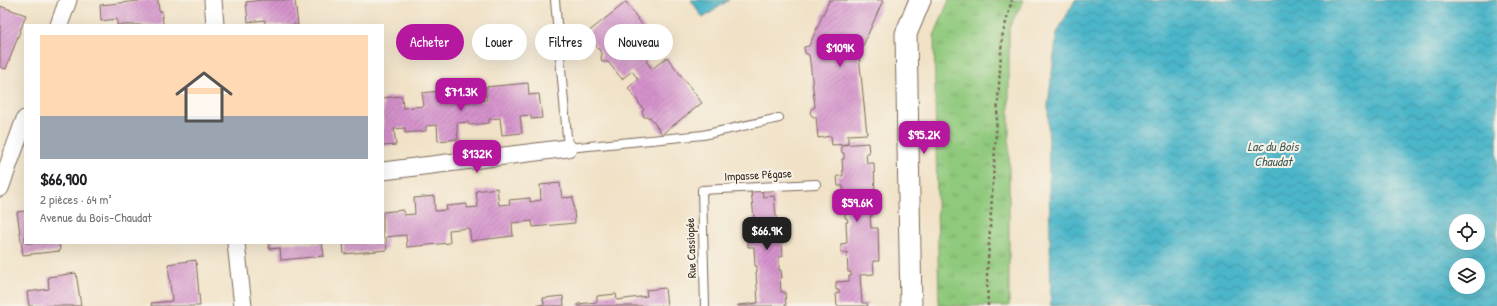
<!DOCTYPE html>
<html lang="fr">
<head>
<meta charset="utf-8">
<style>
  body { margin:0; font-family:"Patrick Hand",sans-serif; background:#f6f6f6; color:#202124; height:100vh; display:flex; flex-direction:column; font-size:15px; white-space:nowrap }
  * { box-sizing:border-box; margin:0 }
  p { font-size:13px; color:#757577 }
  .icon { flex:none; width:22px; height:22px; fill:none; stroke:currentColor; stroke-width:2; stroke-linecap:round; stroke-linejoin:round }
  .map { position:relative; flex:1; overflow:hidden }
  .sheet { position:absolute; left:24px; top:24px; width:360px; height:220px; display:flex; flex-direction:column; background:#fff; border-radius:0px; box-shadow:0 4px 16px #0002 }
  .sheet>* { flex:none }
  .banner { position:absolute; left:396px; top:24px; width:380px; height:36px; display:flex; gap:8px }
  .controls { position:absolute; left:1449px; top:214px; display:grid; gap:8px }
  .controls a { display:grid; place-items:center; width:36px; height:36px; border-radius:50%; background:#fff; box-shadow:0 4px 16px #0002; font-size:20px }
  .price { position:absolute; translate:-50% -34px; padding:0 9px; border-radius:8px; background:#b5179e; color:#fff; font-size:13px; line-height:26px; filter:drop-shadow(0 1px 2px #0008) }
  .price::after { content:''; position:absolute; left:50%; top:24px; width:12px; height:9px; margin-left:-6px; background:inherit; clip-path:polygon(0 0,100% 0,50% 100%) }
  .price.active { background:#222; color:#fff }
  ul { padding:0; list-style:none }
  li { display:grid; align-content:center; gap:8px; height:212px; padding:0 16px }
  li+li { border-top:1px solid #e0e0e0 }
  li span { display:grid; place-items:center; height:124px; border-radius:0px; color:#555 }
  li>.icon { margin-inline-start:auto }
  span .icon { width:72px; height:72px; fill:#fffc; stroke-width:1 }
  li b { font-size:17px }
  .tag { padding:0 14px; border-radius:18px; background:#fff; box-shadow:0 4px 16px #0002; font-size:14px; line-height:36px }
  .tag.active { background:#b5179e; color:#fff }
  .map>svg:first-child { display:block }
  .grass { fill:url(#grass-tufts); stroke:#657a4d }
  .water { fill:url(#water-waves); stroke:#447074; fill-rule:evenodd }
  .building { fill:url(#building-hatch) }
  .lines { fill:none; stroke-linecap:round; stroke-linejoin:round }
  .service-casing { stroke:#7b6a59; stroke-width:10 }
  .minor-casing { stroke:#7b6a59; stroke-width:19 }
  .tertiary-casing { stroke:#7b6a59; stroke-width:23 }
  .path { stroke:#7b6a59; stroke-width:2.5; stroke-dasharray:3 3; stroke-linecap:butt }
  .service { stroke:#fff; stroke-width:8 }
  .minor { stroke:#fff; stroke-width:17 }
  .tertiary { stroke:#fff; stroke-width:21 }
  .labels { text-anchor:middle; stroke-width:4; stroke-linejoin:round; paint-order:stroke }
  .street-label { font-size:12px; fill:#3b2a1e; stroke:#f7f3e8 }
  .water-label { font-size:13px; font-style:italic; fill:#415b5a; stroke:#f7f3e8 }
</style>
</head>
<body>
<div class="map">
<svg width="1497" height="306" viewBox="0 0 1497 306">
  <defs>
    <pattern id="grass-tufts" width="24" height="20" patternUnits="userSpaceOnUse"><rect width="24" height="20" fill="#8fc97c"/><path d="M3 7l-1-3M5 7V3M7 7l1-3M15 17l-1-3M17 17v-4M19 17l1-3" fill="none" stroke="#76a365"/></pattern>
    <pattern id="water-waves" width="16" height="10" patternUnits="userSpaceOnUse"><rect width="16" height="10" fill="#4cb6c9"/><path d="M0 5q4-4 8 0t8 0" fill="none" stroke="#4094a3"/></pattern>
    <pattern id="building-hatch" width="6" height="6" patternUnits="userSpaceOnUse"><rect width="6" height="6" fill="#d593cc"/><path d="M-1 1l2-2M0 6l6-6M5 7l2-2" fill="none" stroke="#ae78a5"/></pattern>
  </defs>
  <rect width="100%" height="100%" fill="#f7f3e8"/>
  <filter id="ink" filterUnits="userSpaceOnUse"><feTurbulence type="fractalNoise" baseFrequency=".025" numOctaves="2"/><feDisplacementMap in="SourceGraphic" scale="8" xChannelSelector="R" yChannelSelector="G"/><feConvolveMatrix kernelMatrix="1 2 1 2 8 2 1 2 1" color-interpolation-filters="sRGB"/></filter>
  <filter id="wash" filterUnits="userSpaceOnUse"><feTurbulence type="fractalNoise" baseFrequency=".012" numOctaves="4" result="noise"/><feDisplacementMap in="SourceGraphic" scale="16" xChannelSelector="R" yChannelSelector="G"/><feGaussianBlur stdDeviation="0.9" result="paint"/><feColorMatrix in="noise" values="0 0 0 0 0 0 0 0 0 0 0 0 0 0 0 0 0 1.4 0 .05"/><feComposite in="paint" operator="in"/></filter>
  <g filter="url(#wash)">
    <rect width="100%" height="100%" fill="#f1e2c7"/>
    <path class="grass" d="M949 0H1024L1009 27V306H939L934 36Z"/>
    <path class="water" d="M691 0H729L703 18Z
      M1075 0H1497V306H1051L1048 105 1057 33ZM1456 221H1478V243H1456ZM1456 265H1478V287H1456Z"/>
    <g id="blocks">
      <path class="building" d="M148 0H158L159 11H162L163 25H117V19L101 21 100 5Z
        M262 0H295L298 25H265V20L248 22 246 2Z
        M828 0H883L859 55 867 134 848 135V144L832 145 831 136 818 138 816 117H813L810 113 811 109 815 107 811 70 809 55 805 53 804 47 809 46 829 1Z
        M626 2 660 50 646 61 652 69 667 57 702 103 662 134 650 117H644L642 111 644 110 628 88 638 79 632 71 622 79 608 62H602L601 58 602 54 587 33Z
        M0 6 26 15 6 69 0 67Z
        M528 83 529 95 539 94 542 118 531 119V115L520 116 522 133 502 135 500 118 489 119V123L469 125 468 122 457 123 458 139 438 141 437 125 426 126V131L405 133V128L394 129 396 145 383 146V98L402 96 403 108 424 106 422 93 465 88 466 102 487 100 485 87Z
        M868 143 869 153H866L867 163H874L875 193H869L870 209 872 208V216H870L871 228H878L879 261H873L874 274 860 275 862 303H867L868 306H837L836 293H839V290H836V282L849 281V276H851V272H848L847 252 841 253V244L847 243 846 222H848L847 218H845V211H847V207H844L843 186H838L837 176H843L842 159H844V153H842L841 145Z
        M560 183 562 198 573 197 575 223 533 227 532 221 512 223 513 236 471 241 469 228 449 230 450 243 407 247 406 235 386 237 387 250 344 254 343 243H383V212L403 210 404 215 415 214 414 198 434 196 435 211 447 210 446 206 467 204V208L478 207 476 191 497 188 499 205 510 204 509 200 530 198V202L541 200 540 185Z
        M751 190H762L763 197 774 196 777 225 781 224 783 256 779 257V270H781L782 278H780L781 292H785L786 306H738V305L758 303 756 272H757V266H755L754 247H748V238L753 237 752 218H754Z
        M25 211V243H59L60 251 23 255 17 212Z
        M269 243H322L324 256 281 260 280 248 269 249Z
        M196 260 200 306H152L151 303 172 301 168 264Z
        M76 273 81 306H29L27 292 49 289 48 277Z
        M665 288 667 306H578V304L597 302V296L616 294 617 300 647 296 646 290Z
        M563 296 564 306H534L544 304 543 298Z"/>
    </g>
  </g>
  <g filter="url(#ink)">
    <use href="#blocks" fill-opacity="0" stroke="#7b6a59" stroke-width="1"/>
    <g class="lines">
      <defs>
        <path id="service" d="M555 0 568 148 703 135 779 118
          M705 306 702 190 816 184"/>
        <path id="minor" d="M213 0 215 25
          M59 25 68 0
          M383 171 568 148
          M0 188 25 119
          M236 243 243 306"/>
        <path id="tertiary" d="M911 306 906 34 920 0"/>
      </defs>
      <use href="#service" class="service-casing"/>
      <use href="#minor" class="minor-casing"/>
      <use href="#tertiary" class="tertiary-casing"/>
      <path class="path" d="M988 306 987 276 1002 37 1012 0"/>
      <use href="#service" class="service"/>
      <use href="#minor" class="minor"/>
      <use href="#tertiary" class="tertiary"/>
    </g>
  </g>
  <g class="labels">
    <g class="street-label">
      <text transform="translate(758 175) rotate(-3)" y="4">Impasse Pégase</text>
      <text transform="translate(691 248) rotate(-92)" y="4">Rue Cassiopée</text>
    </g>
    <g class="water-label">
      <text x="1273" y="151">Lac du Bois<tspan x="1273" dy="15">Chaudat</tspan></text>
    </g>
  </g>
</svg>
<div class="controls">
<a><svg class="icon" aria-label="locate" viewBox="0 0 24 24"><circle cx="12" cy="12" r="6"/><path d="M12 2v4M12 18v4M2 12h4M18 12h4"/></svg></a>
<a><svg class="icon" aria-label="layers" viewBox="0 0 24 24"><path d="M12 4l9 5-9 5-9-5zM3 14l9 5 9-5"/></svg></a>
</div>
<b class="price" style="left:840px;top:68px">$109K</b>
<b class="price" style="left:461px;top:112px">$71.3K</b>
<b class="price" style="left:924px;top:155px">$95.2K</b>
<b class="price" style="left:477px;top:174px">$132K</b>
<b class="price" style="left:857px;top:223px">$59.6K</b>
<b class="price active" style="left:767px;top:251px">$66.9K</b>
<div class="banner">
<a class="tag active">Acheter</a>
<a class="tag">Louer</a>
<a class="tag">Filtres</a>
<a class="tag">Nouveau</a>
</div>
<section class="sheet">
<ul>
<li><span style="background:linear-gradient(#ffd9b3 65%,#9aa5b1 0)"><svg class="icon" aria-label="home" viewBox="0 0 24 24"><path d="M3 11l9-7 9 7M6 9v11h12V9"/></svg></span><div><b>$66,900</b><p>2 pièces · 64 m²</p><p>Avenue du Bois-Chaudat</p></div></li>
</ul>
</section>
</div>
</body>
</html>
